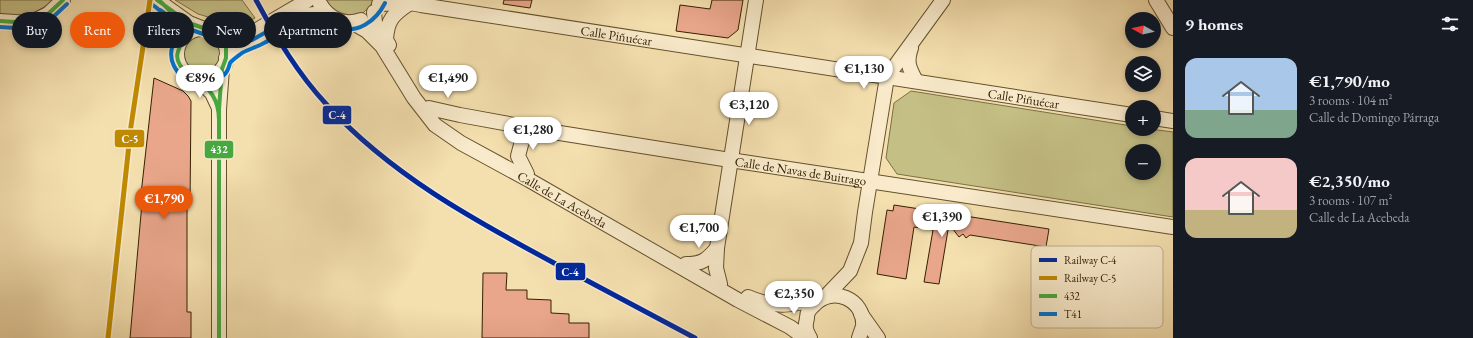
<!DOCTYPE html>
<html lang="en">
<head>
<meta charset="utf-8">
<style>
  body { margin:0; font-family:"EB Garamond",serif; background:#242831; color:#f1f3f6; height:100vh; display:flex; flex-direction:column; font-size:15px; white-space:nowrap }
  * { box-sizing:border-box; margin:0 }
  p { font-size:13px; color:#9ea1a6 }
  .icon { flex:none; width:22px; height:22px; fill:none; stroke:currentColor; stroke-width:2; stroke-linecap:round; stroke-linejoin:round }
  .map { position:relative; flex:1; overflow:hidden }
  .details { display:flex; flex-direction:column; background:#171b24; width:300px }
  .details>* { flex:none }
  .hud { position:absolute; left:12px; top:12px; width:380px; height:36px; display:flex; gap:8px }
  .needle { width:26px; rotate:278deg }
  .tools { position:absolute; left:1125px; top:12px; display:grid; gap:8px }
  .tools a { display:grid; place-items:center; width:36px; height:36px; border-radius:50%; background:#171b24; box-shadow:0 2px 6px #0003; font-size:20px }
  .price { position:absolute; translate:-50% -34px; padding:0 9px; border-radius:14px; background:#fff; color:#222; font-size:13px; line-height:26px; filter:drop-shadow(0 1px 2px #0008) }
  .price::after { content:''; position:absolute; left:50%; top:24px; width:12px; height:9px; margin-left:-6px; background:inherit; clip-path:polygon(0 0,100% 0,50% 100%) }
  .price.current { background:#ea580c; color:#fff }
  ul { padding:0; list-style:none }
  li { display:flex; align-items:center; gap:12px; height:100px; padding:0 12px }
  li span { display:grid; place-items:center; flex:none; width:112px; height:80px; border-radius:12px; color:#555 }
  li>.icon { margin-inline-start:auto }
  span .icon { width:48px; height:48px; fill:#fffc; stroke-width:1 }
  li b { font-size:17px }
  h2 { display:flex; justify-content:space-between; align-items:center; height:48px; padding:0 12px; font-size:17px }
  .chip { padding:0 14px; border-radius:18px; background:#171b24; box-shadow:0 2px 6px #0003; font-size:14px; line-height:36px }
  .chip.current { background:#ea580c; color:#fff }
  main { display:flex; flex:1; min-height:0 }
  .map>svg:first-child { display:block }
  .green { fill:#c4bf85; stroke:#7c7044; fill-rule:evenodd }
  .building { fill:#e9a68b; stroke:#342102 }
  .lines { fill:none; stroke-linecap:round; stroke-linejoin:round }
  .minor-casing { stroke:#64502d; stroke-width:16 }
  .minor { stroke:#f8eaca; stroke-width:14 }
  .bus-1-casing { stroke:#f8eaca; stroke-width:7 }
  .bus-2-casing { stroke:#f8eaca; stroke-width:7 }
  .bus-1 { stroke:#48a840; stroke-width:4 }
  .bus-2 { stroke:#0072ce; stroke-width:4 }
  .rail-1-casing { stroke:#f8eaca; stroke-width:8 }
  .rail-2-casing { stroke:#f8eaca; stroke-width:8 }
  .rail-1 { stroke:#00289c; stroke-width:5 }
  .rail-2 { stroke:#bf8a01; stroke-width:5 }
  .labels { text-anchor:middle; stroke-width:3; stroke-linejoin:round; paint-order:stroke }
  .street-label { font-size:13px; fill:#342102; stroke:#f8eaca }
  .key { fill:#f8eaca; stroke:#bdae8e; stroke-width:1 }
  .key-label { font-size:11px; fill:#342102 }
  .line-badge { stroke:#f8eaca; stroke-width:1.5 }
  .badge-label { font-size:11px; text-anchor:middle; font-weight:bold; fill:#fff }
</style>
</head>
<body>
<main>
<div class="map">
<svg width="1173" height="338" viewBox="0 0 1173 338">
  <rect width="100%" height="100%" fill="#f4dfae"/>
  <filter id="stains"><feTurbulence type="fractalNoise" baseFrequency=".005" numOctaves="4"/><feColorMatrix values="0 0 0 0 .2 0 0 0 0 .09 0 0 0 0 .02 0 0 0 .5 -.17"/></filter>
  <radialGradient id="worn" r=".72"><stop offset=".6" stop-color="#630" stop-opacity="0"/><stop offset="1" stop-color="#630" stop-opacity=".3"/></radialGradient>
  <path class="green" d="M0 0H55C39 11 20 22 0 13Z
    M175 0H242L255 18 239 26H228L215 19 198 14Z
    M325 0H374L371 5 363 13 352 17 336 13Z
    M184 54a18 18 0 1 1 36 0a18 18 0 1 1-36 0Z
    M911 91 1132 126V129H1150L1173 132V217L897 174 886 158 894 103ZM1132 151H1154V173H1132Z"/>
  <path class="building" d="M504 0H532L530 8 503 4Z
    M712 0H743L738 30 728 38 676 31 680 5 710 9Z
    M154 78 183 91 188 96 191 101 190 205 187 204V312H191V338H130L142 203H140Z
    M894 205 1049 229 1046 247 970 235 966 238 963 234 959 237 949 224 939 284 924 282 933 230 914 227 906 279 877 274 887 210 893 211Z
    M483 273H507L506 290H527V299L551 300V313L569 314V323H589V338H482Z"/>
  <g class="lines">
    <defs>
      <g id="minor">
        <path d="M157 0 189 23 204 29"/>
        <path d="M318 0C326 17 343 27 361 20"/>
        <path d="M1156 0 1173 28"/>
        <path id="s1" d="M379 4 410 3 421 5 1132 115"/>
        <path d="M374 12 375 23 389 45"/>
        <path d="M0 21 30 23 48 14 63 0"/>
        <path id="s2" d="M353 23 367 31 382 46 414 98 435 125 461 143 529 180 738 300 790 327 805 338"/>
        <circle cx="202" cy="54" r="25"/>
        <path d="M220 36 230 37 250 34 308 0"/>
        <path d="M386 40C387 20 393 14 410 3"/>
        <path d="M911 48C906 62 909 68 916 81"/>
        <path d="M226 58 239 48 253 42 304 15 326 13"/>
        <path d="M197 78 212 93 219 108"/>
        <path id="s3" d="M429 108 460 115 547 131 730 160 1173 227"/>
        <path d="M1154 118 1173 121"/>
        <path d="M527 174 518 156 522 141 536 129"/>
        <path d="M686 264C702 264 707 260 717 248"/>
        <path d="M720 284 716 268 717 248 756 0"/>
        <path d="M827 295 850 271 861 243 865 212 887 77 943 0"/>
        <path d="M748 297C775 309 791 305 819 299"/>
        <path d="M861 314 878 338"/>
        <path d="M219 338V109L222 69"/>
        <path d="M810 338C805 329 805 327 807 318 807 311 810 309 814 305 832 285 865 299 863 326 862 330 860 334 859 338"/>
      </g>
    </defs>
    <use href="#minor" class="minor-casing"/>
    <use href="#minor" class="minor"/>
    <defs>
      <path id="bus-1" d="M157 0 189 23 212 31 220 36 226 46V58L222 69 219 109V338
        M161 2C169 9 184 27 183 38 181 48 173 54 180 65 183 70 189 74 194 77 210 88 219 100 219 120
        M0 21 30 23 48 14 63 0"/>
      <path id="bus-2" d="M153 5C164 13 173 23 177 37 171 46 169 56 174 66 185 87 208 90 225 74 228 71 229 67 230 63 232 60 238 56 242 53 249 49 257 47 264 43 277 36 291 27 304 22 309 20 321 18 325 20 329 21 332 25 336 27 357 35 376 21 385 3
        M160 10 186 28 209 36 219 42 230 43 252 40 268 31
        M0 27 32 29 51 19 67 4"/>
    </defs>
    <use href="#bus-1" class="bus-1-casing"/>
    <use href="#bus-2" class="bus-2-casing"/>
    <use href="#bus-1" class="bus-1"/>
    <use href="#bus-2" class="bus-2"/>
    <defs>
      <path id="rail-1" d="M256 0C276 37 298 74 327 105 390 174 472 219 554 263 601 288 648 313 695 338"/>
      <path id="rail-2" d="M108 338 131 126 150 0"/>
    </defs>
    <use href="#rail-1" class="rail-1-casing"/>
    <use href="#rail-2" class="rail-2-casing"/>
    <use href="#rail-1" class="rail-1"/>
    <use href="#rail-2" class="rail-2"/>
  </g>
  <g class="labels">
    <g class="street-label">
      <text dy="5" stroke="none"><textPath href="#s1" startOffset="240">Calle Piñuécar</textPath></text>
      <text dy="5" stroke="none"><textPath href="#s1" startOffset="652">Calle Piñuécar</textPath></text>
      <text dy="5" stroke="none"><textPath href="#s3" startOffset="377">Calle de Navas de Buitrago</textPath></text>
      <text dy="5" stroke="none"><textPath href="#s2" startOffset="280">Calle de La Acebeda</textPath></text>
    </g>
  </g>
  <rect x="1031" y="246" width="132" height="82" rx="6" class="key"/>
  <rect x="1039" y="258" width="18" height="4" fill="#00289c"/>
  <rect x="1039" y="276" width="18" height="4" fill="#bf8a01"/>
  <rect x="1039" y="294" width="18" height="4" fill="#48a840"/>
  <rect x="1039" y="312" width="18" height="4" fill="#0072ce"/>
  <g class="key-label">
    <text x="1064" y="264">Railway C-4</text>
    <text x="1064" y="282">Railway C-5</text>
    <text x="1064" y="300">432</text>
    <text x="1064" y="318">T41</text>
  </g>
  <g class="line-badge">
    <rect x="322" y="105" width="30" height="20" rx="4" fill="#00289c"/>
    <rect x="114" y="129" width="31" height="19" rx="4" fill="#bf8a01"/>
    <rect x="204" y="140" width="30" height="19" rx="4" fill="#48a840"/>
    <rect x="555" y="262" width="31" height="19" rx="4" fill="#00289c"/>
  </g>
  <g class="badge-label">
    <text x="337" y="119">C-4</text>
    <text x="130" y="143">C-5</text>
    <text x="219" y="153">432</text>
    <text x="570" y="276">C-4</text>
  </g>
  <rect width="100%" height="100%" filter="url(#stains)"/>
  <rect width="100%" height="100%" fill="url(#worn)"/>
</svg>
<div class="tools">
<a><svg class="needle" viewBox="-14 -14 28 28"><path d="M0-13l5 13h-10z" fill="#e53935"/><path d="M0 13l5-13h-10z" fill="#9ea1a6"/></svg></a>
<a><svg class="icon" aria-label="layers" viewBox="0 0 24 24"><path d="M12 4l9 5-9 5-9-5zM3 14l9 5 9-5"/></svg></a>
<a>+</a>
<a>−</a>
</div>
<b class="price" style="left:864px;top:90px">€1,130</b>
<b class="price" style="left:200px;top:99px">€896</b>
<b class="price" style="left:448px;top:99px">€1,490</b>
<b class="price" style="left:749px;top:126px">€3,120</b>
<b class="price" style="left:533px;top:151px">€1,280</b>
<b class="price current" style="left:164px;top:220px">€1,790</b>
<b class="price" style="left:942px;top:238px">€1,390</b>
<b class="price" style="left:699px;top:249px">€1,700</b>
<b class="price" style="left:794px;top:315px">€2,350</b>
<div class="hud">
<a class="chip">Buy</a>
<a class="chip current">Rent</a>
<a class="chip">Filters</a>
<a class="chip">New</a>
<a class="chip">Apartment</a>
</div>
</div>
<section class="details">
<h2>9 homes<svg class="icon" aria-label="filters" viewBox="0 0 24 24"><path d="M4 7h16M4 17h16"/><circle cx="9" cy="7" r="2"/><circle cx="15" cy="17" r="2"/></svg></h2>
<ul>
<li><span style="background:linear-gradient(#a9c7e8 65%,#7fa58c 0)"><svg class="icon" aria-label="home" viewBox="0 0 24 24"><path d="M3 11l9-7 9 7M6 9v11h12V9"/></svg></span><div><b>€1,790/mo</b><p>3 rooms · 104 m²</p><p>Calle de Domingo Párraga</p></div></li>
<li><span style="background:linear-gradient(#f6c9c9 65%,#c2b280 0)"><svg class="icon" aria-label="home" viewBox="0 0 24 24"><path d="M3 11l9-7 9 7M6 9v11h12V9"/></svg></span><div><b>€2,350/mo</b><p>3 rooms · 107 m²</p><p>Calle de La Acebeda</p></div></li>
</ul>
</section>
</main>
</body>
</html>
